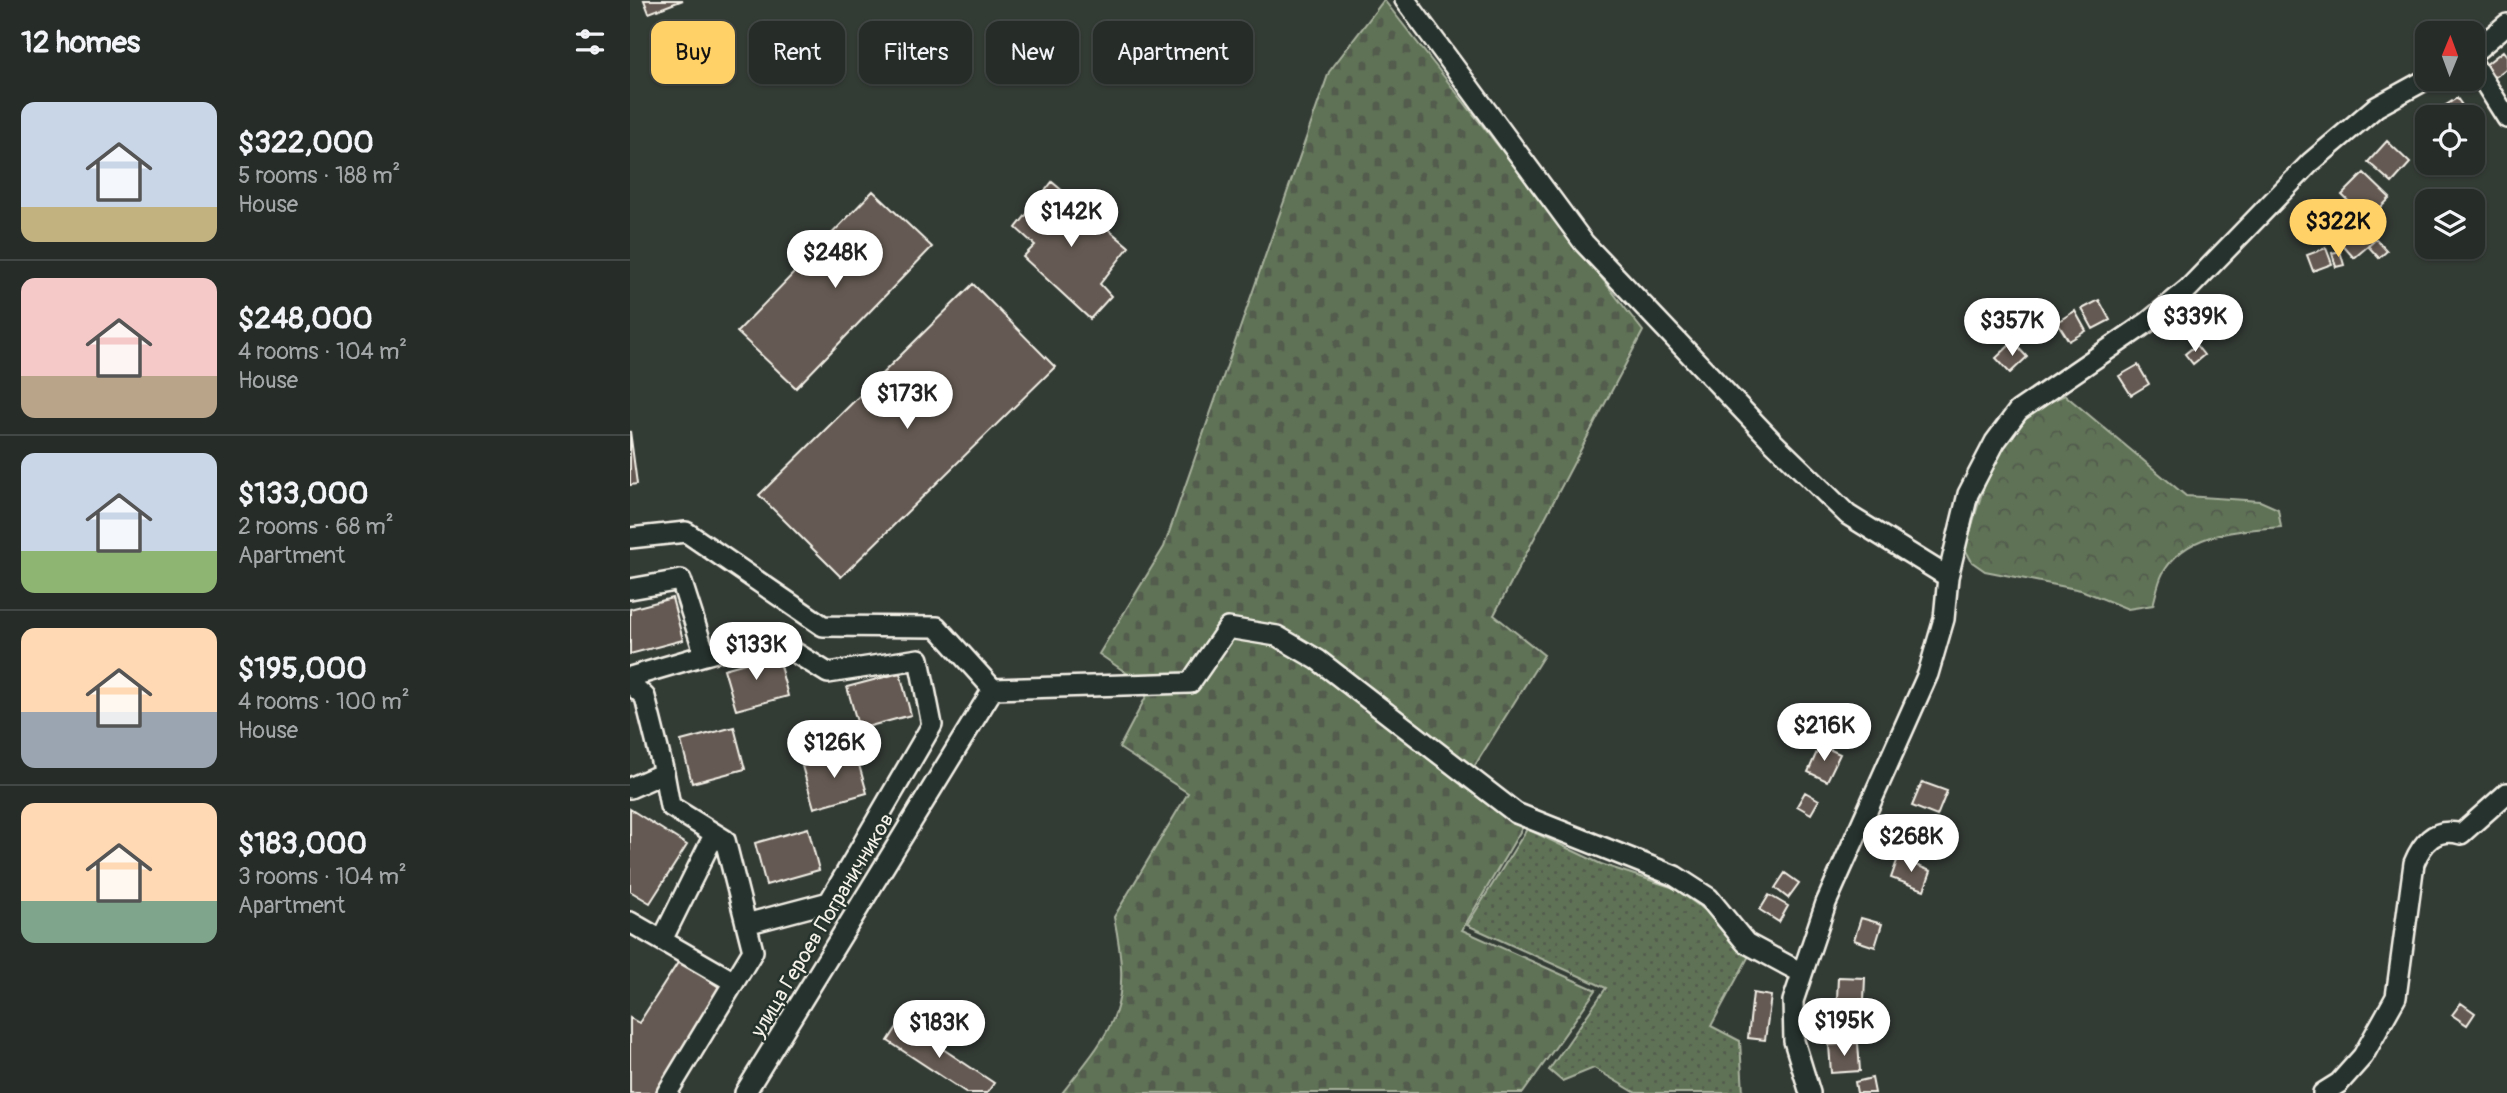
<!DOCTYPE html>
<html lang="en">
<head>
<meta charset="utf-8">
<style>
  body { margin:0; font-family:Pangolin,sans-serif; background:#2e3430; color:#f1f3f6; height:100vh; display:flex; flex-direction:column; font-size:26px; white-space:nowrap }
  * { box-sizing:border-box; margin:0 }
  p { font-size:23px; color:#a4a7a8 }
  .icon { flex:none; width:38px; height:38px; fill:none; stroke:currentColor; stroke-width:2; stroke-linecap:round; stroke-linejoin:round }
  .map { position:relative; flex:1; overflow:hidden }
  .details { display:flex; flex-direction:column; background:#262c28; width:630px }
  .details>* { flex:none }
  .banner { position:absolute; left:21px; top:21px; width:665px; height:63px; display:flex; gap:14px }
  .needle { width:46px; rotate:1deg }
  .buttons { position:absolute; left:1785px; top:21px; display:grid; gap:14px }
  .buttons a { display:grid; place-items:center; width:70px; height:70px; border-radius:14px; background:#262c28; box-shadow:0 2px 5px #0004,0 0 0 2px #424845; font-size:35px }
  .price { position:absolute; translate:-50% -60px; padding:0 16px; border-radius:24px; background:#fff; color:#222; font-size:23px; line-height:46px; filter:drop-shadow(0 2px 4px #0008) }
  .price::after { content:''; position:absolute; left:50%; top:42px; width:21px; height:16px; margin-left:-10px; background:inherit; clip-path:polygon(0 0,100% 0,50% 100%) }
  .price.on { background:#ffd166; color:#111 }
  ul { padding:0; list-style:none }
  li { display:flex; align-items:center; gap:21px; height:175px; padding:0 21px }
  li+li { border-top:2px solid #424845 }
  li span { display:grid; place-items:center; flex:none; width:196px; height:140px; border-radius:14px; color:#555 }
  li>.icon { margin-inline-start:auto }
  span .icon { width:84px; height:84px; fill:#fffc; stroke-width:1 }
  li b { font-size:30px }
  h2 { display:flex; justify-content:space-between; align-items:center; height:84px; padding:0 21px; font-size:30px }
  .pill { padding:0 24px; border-radius:14px; background:#262c28; box-shadow:0 2px 5px #0004,0 0 0 2px #424845; font-size:24px; line-height:63px }
  .pill.on { background:#ffd166; color:#111 }
  main { display:flex; flex:1; min-height:0 }
  .map>svg:first-child { display:block }
  .grass { fill:url(#grass-dots); stroke:#a9b29e; stroke-width:2 }
  .forest { fill:url(#forest-crowns); stroke:#a9b29e; stroke-width:2 }
  .cemetery { fill:url(#cemetery-stones); stroke:#a9b29e; stroke-width:2 }
  .building { fill:#655a53; stroke:#f4f1e8; stroke-width:2 }
  .lines { fill:none; stroke-linecap:round; stroke-linejoin:round }
  .minor-casing { stroke:#f4f1e8; stroke-width:24 }
  .minor { stroke:#26332d; stroke-width:19 }
  .labels { text-anchor:middle; stroke-width:5; stroke-linejoin:round; paint-order:stroke }
  .street-label { font-size:21px; fill:#f4f1e8; stroke:#26332d }
</style>
</head>
<body>
<main>
<section class="details">
<h2>12 homes<svg class="icon" aria-label="filters" viewBox="0 0 24 24"><path d="M4 7h16M4 17h16"/><circle cx="9" cy="7" r="2"/><circle cx="15" cy="17" r="2"/></svg></h2>
<ul>
<li><span style="background:linear-gradient(#c9d6e8 75%,#c2b280 0)"><svg class="icon" aria-label="home" viewBox="0 0 24 24"><path d="M3 11l9-7 9 7M6 9v11h12V9"/></svg></span><div><b>$322,000</b><p>5 rooms · 188 m²</p><p>House</p></div></li>
<li><span style="background:linear-gradient(#f6c9c9 70%,#b9a48a 0)"><svg class="icon" aria-label="home" viewBox="0 0 24 24"><path d="M3 11l9-7 9 7M6 9v11h12V9"/></svg></span><div><b>$248,000</b><p>4 rooms · 104 m²</p><p>House</p></div></li>
<li><span style="background:linear-gradient(#c9d6e8 70%,#8fb573 0)"><svg class="icon" aria-label="home" viewBox="0 0 24 24"><path d="M3 11l9-7 9 7M6 9v11h12V9"/></svg></span><div><b>$133,000</b><p>2 rooms · 68 m²</p><p>Apartment</p></div></li>
<li><span style="background:linear-gradient(#ffd9b3 60%,#9aa5b1 0)"><svg class="icon" aria-label="home" viewBox="0 0 24 24"><path d="M3 11l9-7 9 7M6 9v11h12V9"/></svg></span><div><b>$195,000</b><p>4 rooms · 100 m²</p><p>House</p></div></li>
<li><span style="background:linear-gradient(#ffd9b3 70%,#7fa58c 0)"><svg class="icon" aria-label="home" viewBox="0 0 24 24"><path d="M3 11l9-7 9 7M6 9v11h12V9"/></svg></span><div><b>$183,000</b><p>3 rooms · 104 m²</p><p>Apartment</p></div></li>
</ul>
</section>
<div class="map">
<svg width="1877" height="1093" viewBox="0 0 1877 1093">
  <defs>
    <pattern id="grass-dots" width="8" height="8" patternUnits="userSpaceOnUse" patternTransform="scale(1.75)"><rect width="8" height="8" fill="#5e7255"/><path d="M2 2h.1M6 6h.1" fill="none" stroke="#525b4d" stroke-width="1.8" stroke-linecap="round"/></pattern>
    <pattern id="forest-crowns" width="20" height="18" patternUnits="userSpaceOnUse" patternTransform="scale(1.75)"><rect width="20" height="18" fill="#5e7255"/><path d="M2 6a3 3 0 1 1 6 0M12 15a3 3 0 1 1 6 0" fill="none" stroke="#525b4d"/></pattern>
    <pattern id="cemetery-stones" width="16" height="16" patternUnits="userSpaceOnUse" patternTransform="scale(1.75)"><rect width="16" height="16" fill="#5e7255"/><path d="M2 7V4a2 2 0 0 1 4 0v3zM10 15v-3a2 2 0 0 1 4 0v3z" fill="#525b4d"/></pattern>
  </defs>
  <rect width="100%" height="100%" fill="#333b35"/>
  <filter id="ink" filterUnits="userSpaceOnUse"><feTurbulence type="fractalNoise" baseFrequency=".0143" numOctaves="2"/><feDisplacementMap in="SourceGraphic" scale="14" xChannelSelector="R" yChannelSelector="G"/><feConvolveMatrix kernelMatrix="1 2 1 2 8 2 1 2 1" color-interpolation-filters="sRGB"/></filter>
  <g filter="url(#ink)">
    <path class="grass" d="M897 829 971 864 1044 888 1090 921 1120 954 1081 1026 1110 1041 1113 1093H1006L964 1068 932 1081 919 1070 976 988 837 925Z"/>
    <path class="forest" d="M1435 395 1556 496 1630 501 1648 509 1651 527C1608 531 1557 531 1533 573 1528 582 1526 595 1523 605L1498 609 1451 590 1355 571 1342 562 1335 549C1349 504 1361 444 1401 413 1411 405 1424 400 1435 395Z"/>
    <path class="cemetery" d="M754 0 1013 331 864 615 914 655 832 786 894 825 832 930 966 990 893 1093H432C487 1024 502 1007 484 917L558 793 489 748 520 689 469 654 534 547 699 72Z"/>
    <path class="building" d="M14 0H53L19 13Z
      M1873 51 1877 56V68L1864 78 1854 66Z
      M1827 98 1840 117H1809L1805 112Z
      M1757 141 1780 163 1762 183 1738 162Z
      M1734 173 1760 198 1738 220 1712 195Z
      M422 182 499 247 470 284 481 296 460 319 393 257 405 245 386 228Z
      M243 191 302 247 166 388 107 332Z
      M1712 207 1727 224 1708 240 1693 223Z
      M1727 224 1743 242 1724 258 1708 240Z
      M1746 239 1757 251 1749 258 1738 246Z
      M1696 248 1702 264 1683 271 1677 255Z
      M1710 251 1714 265 1706 267 1702 253Z
      M343 284 425 367 211 577 129 495Z
      M1469 300 1480 320 1463 329 1452 309Z
      M1445 311 1456 331 1439 341 1427 322Z
      M1383 342 1397 357 1380 373 1366 358Z
      M1566 345 1574 355 1563 364 1555 354Z
      M1508 365 1519 384 1501 395 1489 376Z
      M0 431 7 484 0 485Z
      M42 598 53 640 0 654V609Z
      M147 654 158 696 106 710 94 669Z
      M270 673 281 715 229 729 217 687Z
      M104 727 115 769 62 783 51 741Z
      M1190 745 1210 754 1197 781 1178 772Z
      M225 751 237 793 184 808 172 766Z
      M1292 782 1317 791 1307 816 1282 806Z
      M1175 792 1189 800 1181 814 1167 806Z
      M0 809 57 845 20 903 0 891Z
      M178 828 189 870 136 885 125 843Z
      M1268 858 1301 871 1294 890 1261 878Z
      M1155 873 1169 883 1158 898 1145 888Z
      M1139 895 1158 906 1149 922 1130 910Z
      M1231 918 1252 924 1245 947 1224 940Z
      M49 961 95 991 29 1093H0V1018L9 1023Z
      M1208 977 1235 978 1234 1000 1207 999Z
      M1123 993 1141 996 1135 1040 1118 1038Z
      M1831 1003 1845 1013 1837 1025 1822 1015Z
      M271 1021 364 1083 357 1093H337L258 1041Z
      M1228 1043 1230 1071 1201 1073 1199 1045Z
      M1242 1078 1245 1093H1227L1225 1082Z"/>
    <g class="lines">
      <defs>
        <path id="minor" d="M775 0 954 243 1144 443 1218 515 1318 577
          M1843 53 1877 24
          M1843 64 1877 118
          M0 538 56 532 193 626 307 627 363 689
          M0 589 51 580 75 655 0 677
          M75 655 140 637 198 673 289 659 302 725 199 902 116 924
          M0 683 15 697 34 773
          M0 788 34 773 40 806 95 840 123 951 37 1093
          M0 922 104 982
          M32 940 84 835
          M115 1093 363 689 560 683 598 628 647 636 688 660 886 813 1045 876 1079 898 1116 943 1172 973
          M1180 1093 1164 1041 1163 1001 1196 903 1298 674 1314 619 1318 577 1338 494 1365 442 1388 411 1518 322 1558 289 1680 163 1746 107 1797 79
          M1693 1093 1709 1083 1733 1056 1766 997 1784 863C1793 841 1806 827 1831 834L1877 793"/>
      </defs>
      <use href="#minor" class="minor-casing"/>
      <use href="#minor" class="minor"/>
    </g>
  </g>
  <g class="labels">
    <g class="street-label">
      <text transform="translate(192 925) rotate(-59)" y="7">улица Героев Пограничников</text>
    </g>
  </g>
</svg>
<div class="buttons">
<a><svg class="needle" viewBox="-14 -14 28 28"><path d="M0-13l5 13h-10z" fill="#e53935"/><path d="M0 13l5-13h-10z" fill="#a4a7a8"/></svg></a>
<a><svg class="icon" aria-label="locate" viewBox="0 0 24 24"><circle cx="12" cy="12" r="6"/><path d="M12 2v4M12 18v4M2 12h4M18 12h4"/></svg></a>
<a><svg class="icon" aria-label="layers" viewBox="0 0 24 24"><path d="M12 4l9 5-9 5-9-5zM3 14l9 5 9-5"/></svg></a>
</div>
<b class="price" style="left:441px;top:249px">$142K</b>
<b class="price on" style="left:1708px;top:259px">$322K</b>
<b class="price" style="left:205px;top:290px">$248K</b>
<b class="price" style="left:1565px;top:354px">$339K</b>
<b class="price" style="left:1382px;top:358px">$357K</b>
<b class="price" style="left:277px;top:431px">$173K</b>
<b class="price" style="left:126px;top:682px">$133K</b>
<b class="price" style="left:1194px;top:763px">$216K</b>
<b class="price" style="left:204px;top:780px">$126K</b>
<b class="price" style="left:1281px;top:874px">$268K</b>
<b class="price" style="left:1214px;top:1058px">$195K</b>
<b class="price" style="left:309px;top:1060px">$183K</b>
<div class="banner">
<a class="pill on">Buy</a>
<a class="pill">Rent</a>
<a class="pill">Filters</a>
<a class="pill">New</a>
<a class="pill">Apartment</a>
</div>
</div>
</main>
</body>
</html>
